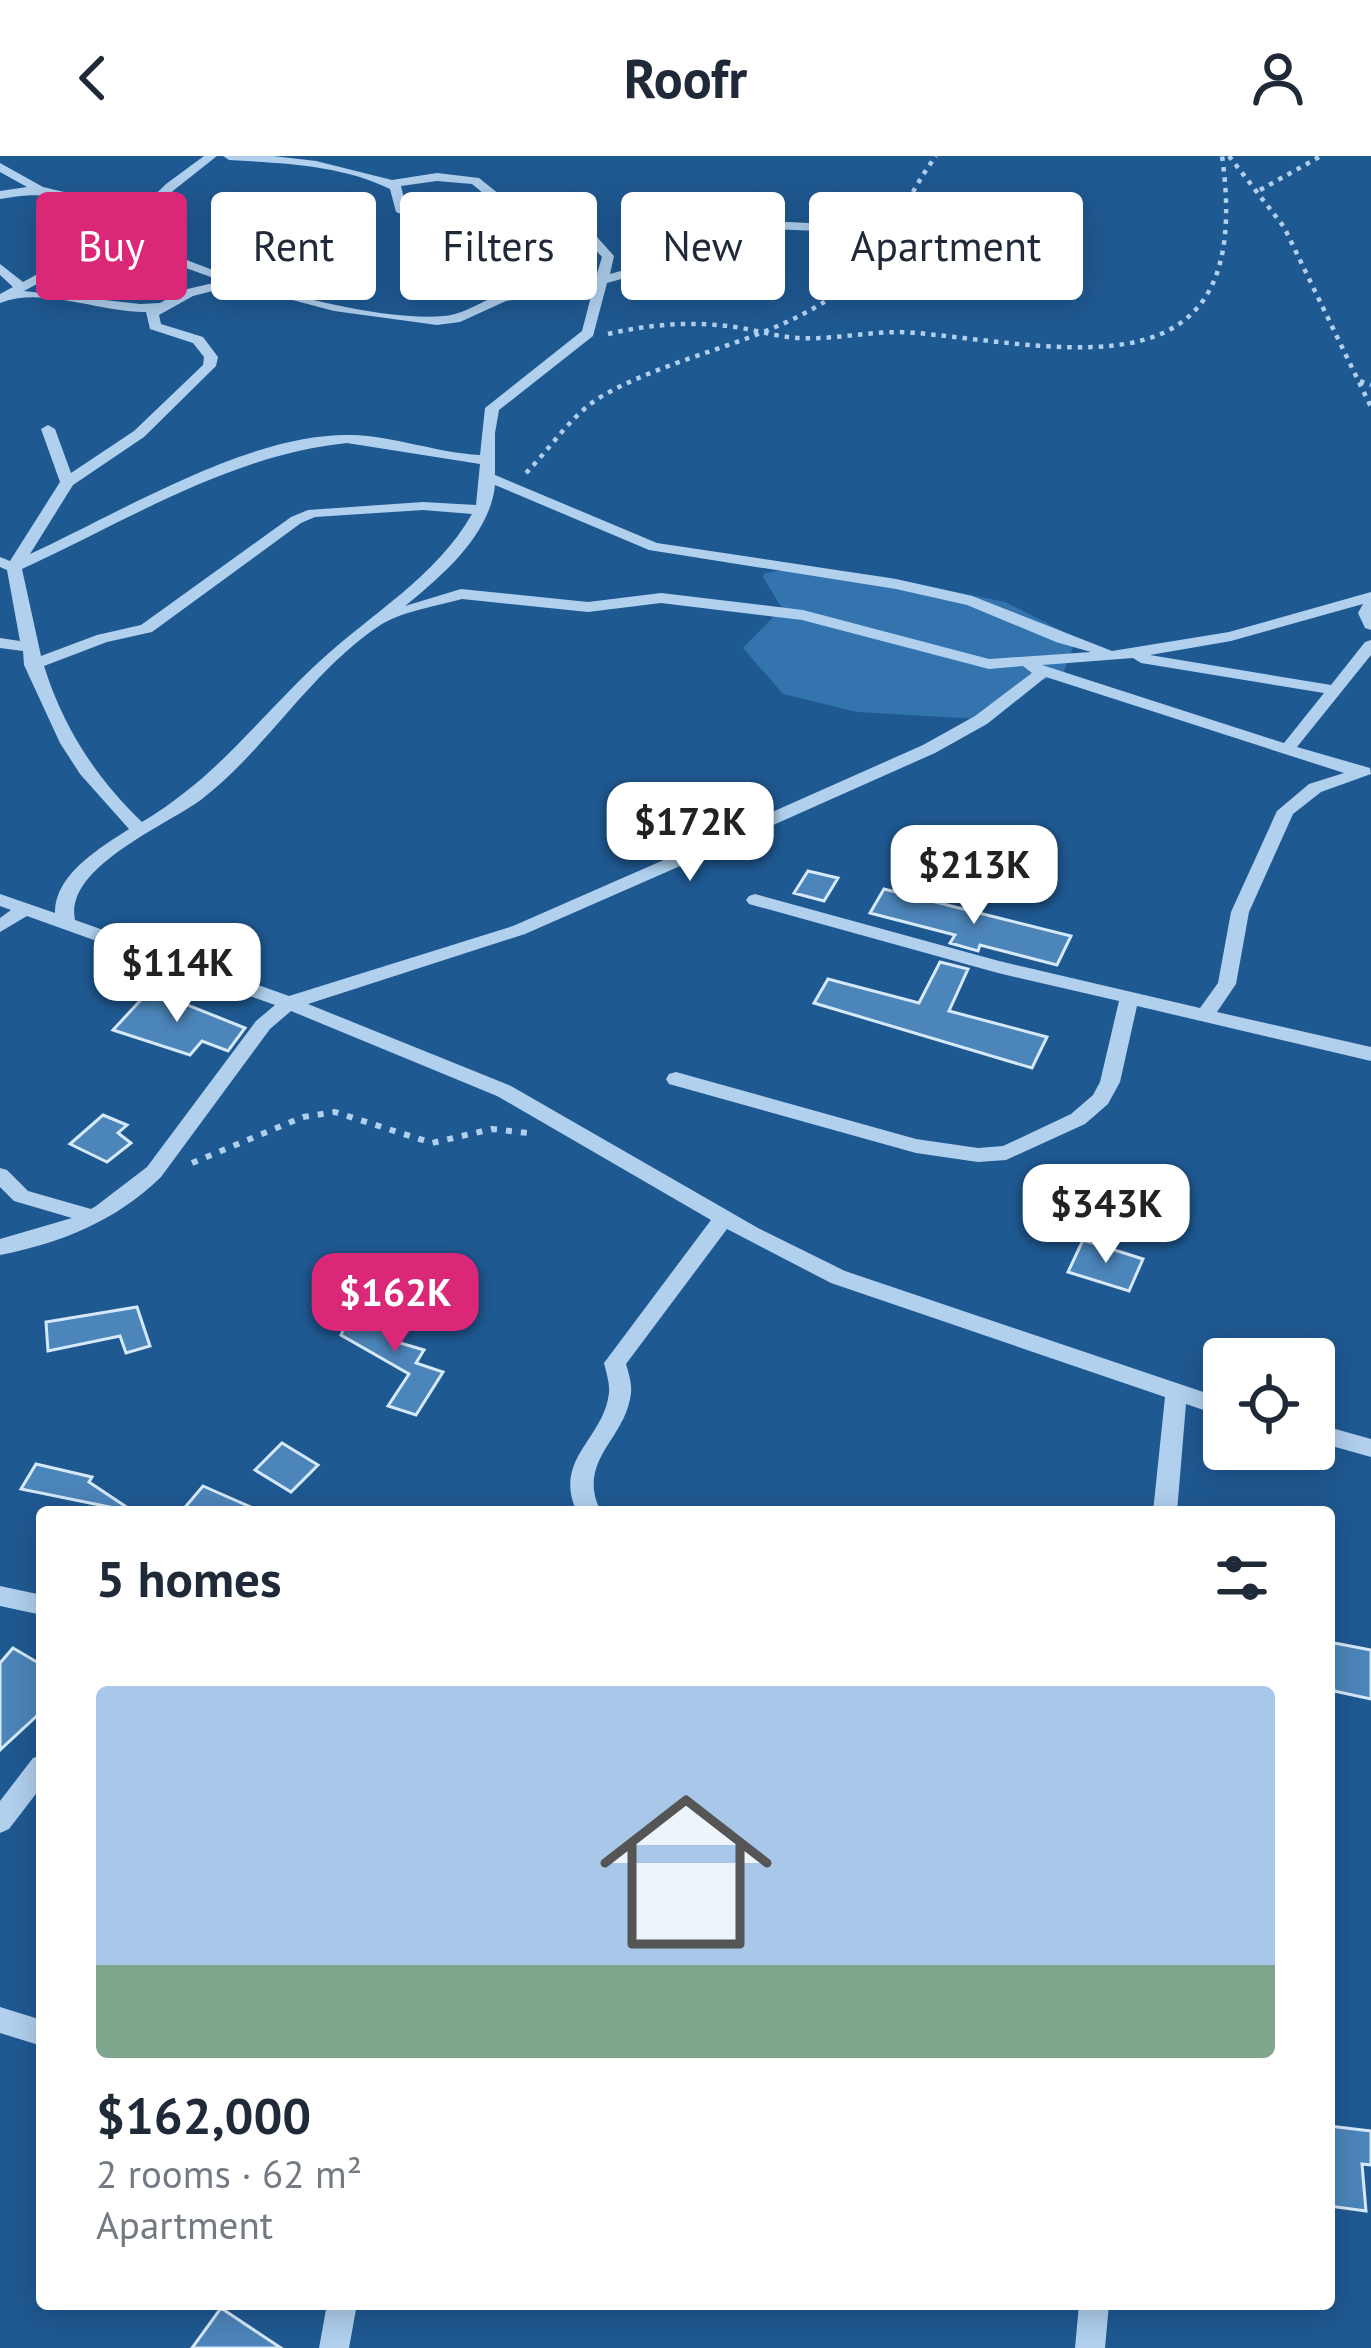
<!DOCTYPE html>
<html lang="en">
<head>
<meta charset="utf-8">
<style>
  body { margin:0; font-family:"PT Sans",sans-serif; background:#f2f2f3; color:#1f2937; height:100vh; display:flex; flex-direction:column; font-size:45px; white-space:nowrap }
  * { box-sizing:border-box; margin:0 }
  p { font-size:39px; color:#747a83 }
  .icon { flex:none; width:66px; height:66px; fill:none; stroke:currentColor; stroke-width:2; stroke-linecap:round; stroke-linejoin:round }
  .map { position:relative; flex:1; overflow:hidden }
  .sheet { position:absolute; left:36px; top:1350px; width:1299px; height:804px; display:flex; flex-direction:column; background:#fff; border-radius:12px; box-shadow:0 6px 30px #0003 }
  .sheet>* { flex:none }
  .hud { position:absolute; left:36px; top:36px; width:1299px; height:108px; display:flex; gap:24px }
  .controls { position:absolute; left:1203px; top:1182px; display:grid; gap:24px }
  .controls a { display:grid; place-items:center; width:132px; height:132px; border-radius:12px; background:#fff; box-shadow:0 6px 30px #0003; font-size:60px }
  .price { position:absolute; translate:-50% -102px; padding:0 27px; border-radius:24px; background:#fff; color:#222; font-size:39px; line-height:78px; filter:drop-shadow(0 3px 6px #0008) }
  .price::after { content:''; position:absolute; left:50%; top:72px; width:36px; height:27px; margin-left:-18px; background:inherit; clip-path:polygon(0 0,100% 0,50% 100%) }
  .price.current { background:#db2777; color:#fff }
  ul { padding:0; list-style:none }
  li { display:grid; align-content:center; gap:24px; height:636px; padding:0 60px }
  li+li { border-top:3px solid #e0e1e3 }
  li span { display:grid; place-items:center; height:372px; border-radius:12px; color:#555 }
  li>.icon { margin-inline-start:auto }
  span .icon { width:216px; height:216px; fill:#fffc; stroke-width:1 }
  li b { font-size:51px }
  h2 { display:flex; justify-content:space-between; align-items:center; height:144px; padding:0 60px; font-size:51px }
  .tag { padding:0 42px; border-radius:12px; background:#fff; box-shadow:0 6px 30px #0003; font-size:42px; line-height:108px }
  .tag.current { background:#db2777; color:#fff }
  header { display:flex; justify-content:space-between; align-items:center; height:156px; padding:0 60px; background:#fff; font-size:54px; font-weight:700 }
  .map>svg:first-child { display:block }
  .green { fill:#3374af }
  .building { fill:#4c85ba; stroke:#d6e9fa; stroke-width:3 }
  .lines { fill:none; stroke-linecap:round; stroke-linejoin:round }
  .path-far1 { stroke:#b0d0ee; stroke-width:4.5; stroke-dasharray:4.5 6; stroke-linecap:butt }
  .path { stroke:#b0d0ee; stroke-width:6; stroke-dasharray:6 9; stroke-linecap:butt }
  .minor { fill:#b0d0ee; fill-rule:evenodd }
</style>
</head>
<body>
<header><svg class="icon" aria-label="back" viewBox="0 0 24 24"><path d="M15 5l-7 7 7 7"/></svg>Roofr<svg class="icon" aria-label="person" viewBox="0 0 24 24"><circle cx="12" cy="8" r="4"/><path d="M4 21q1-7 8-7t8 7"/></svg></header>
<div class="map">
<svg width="1371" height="2192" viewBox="0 0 1371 2192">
  <rect width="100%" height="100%" fill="#1f5992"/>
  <path class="green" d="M796 412 880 420 1005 446 1070 479 1073 491 1063 518 1029 528 980 563 857 556 783 538 743 492 782 452 763 421 765 417Z"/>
  <path class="building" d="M808 715 838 722 824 745 794 737Z
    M884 733 971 755 1071 780 1057 809 980 789 978 795 950 787 955 779 870 757Z
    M940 806 968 813 949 855 1047 881 1032 912 814 847 828 823 919 847Z
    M150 834 245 872 228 895 202 885 190 899 113 874Z
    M103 959 127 969 118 977 131 987 107 1006 70 988Z
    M1083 1084 1143 1103 1129 1135 1068 1116Z
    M379 1146 410 1164 390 1184 424 1194 416 1207 443 1216 416 1259 388 1250 409 1218 341 1179 345 1170 352 1172Z
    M137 1151 150 1190 126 1197 120 1180 48 1195 46 1166Z
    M282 1287 318 1309 291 1336 255 1314Z
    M36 1308 92 1321 89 1326 134 1356 21 1333Z
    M203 1330 262 1356H181Z
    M1329 1486 1371 1494V1543L1334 1535Z
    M13 1492 42 1509V1555L0 1594V1507Z
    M1329 1970 1371 1975V2009L1362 2008 1366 2055 1329 2050Z
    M221 2152 281 2192H192Z"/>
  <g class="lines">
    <path class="path-far1" d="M1229 0 1284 71 1371 251
      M1260 34 1321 0
      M608 178C650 168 693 165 735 171 757 174 777 181 799 182 839 184 877 173 917 177 1075 192 1256 241 1222 0
      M1360 225 1371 229
      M526 317C552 291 572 257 604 239 682 195 777 186 848 129 888 96 905 41 936 0"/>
    <path class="path" d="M192 1007 303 961 335 956 432 987 492 973 528 977"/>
    <path class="minor" d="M204 0H217L174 34 131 76C193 117 369 167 443 160 465 159 483 143 504 138 534 131 566 127 596 121L602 101 588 86C514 91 464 84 396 56L390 33C342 9 282 7 229 4L223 0H273L316 5 392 24 437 17 479 22 509 46 589 72 614 100 610 118 670 101 769 65 847 69V75L843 76 770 73 678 107 607 127 593 180 499 254 495 277V319L657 387 896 423 972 440 1112 495 1229 476 1371 436V474L1365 472 1358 457 1363 448 1231 485 1150 499 1331 529 1365 486 1371 484V499L1297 591 1370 612 1371 618 1321 636 1293 658 1249 756 1236 828 1217 856 1371 891V905L1137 850 1120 926 1108 948 1085 968 1006 1004 978 1006 916 997 669 928 666 923 669 918 676 916 916 983 978 992 1003 990 1071 958 1093 939 1100 926 1119 845 998 817 749 748 746 744 749 740 755 738 999 805 1200 852 1218 827 1231 756 1277 655 1309 628 1344 617 1046 521 987 568 935 597 719 693 525 778 308 848 511 930 758 1072 845 1115 1224 1243V1261L1186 1248 1177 1356H1153L1165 1241 831 1127 727 1073 626 1208C629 1218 632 1228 631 1237 626 1284 575 1304 601 1356H577C552 1303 604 1283 609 1237 610 1227 606 1216 604 1207L711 1064 497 940 291 855 270 873 161 1021C116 1065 61 1087 0 1099V1083L72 1062 14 1045 0 1031V1012L7 1014 28 1035 91 1053 96 1050 147 1011 256 865 275 849 27 760 0 776V762L11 754 0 750V738L55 757C54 719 101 691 129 673L80 618 60 587 24 509 23 495 0 492V482L20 485 7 414 0 411V401L10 405 60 326 41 273 48 269 55 273 71 317 134 275 203 209 204 201 193 187 150 173 146 156C100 157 44 130 0 147V138L13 131 0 119V108L23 126 115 76C72 42 54 33 0 43V35L27 31 0 16V7L43 31 77 39 123 70 166 28ZM437 25 472 28 501 52 582 79C514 83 469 77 406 51L401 30ZM123 81 161 103 222 125 183 134 160 147 140 148 24 135ZM236 129 334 155 437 169 460 166 506 145 594 129 582 175 485 252 480 299C437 297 395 280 351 279 248 277 122 356 30 398L73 329 144 281 216 210 218 201 203 181 161 168 159 159 193 140ZM347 287 480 308 476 349 423 346 308 354 291 361 141 469 97 479 41 500 22 413C127 365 230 299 347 287ZM495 329 649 394 896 433 967 449 1056 486 1091 496 989 503 803 454 661 437 588 446 461 433 405 450C442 420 490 379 495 329ZM423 354 472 358C436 421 372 457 320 505 256 564 220 619 142 666 96 622 63 571 44 510L107 486 152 476 301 367 315 361ZM462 443 588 456 661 447 802 464 989 513 1023 510 1032 517 975 560 923 589 707 685 513 770 289 840 75 764C64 711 166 670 202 643 268 592 311 514 382 468 404 455 437 450 462 443ZM1133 502 1141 507 1324 537 1284 587 1042 509Z
      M1314 1267 1371 1283V1301L1314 1285Z
      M0 1430 42 1439V1459L0 1450Z
      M42 1599V1630L9 1673 0 1677V1645L33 1602Z
      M0 1851 42 1864V1890L0 1877Z
      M327 2148H357L349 2192H319Z
      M1079 2148H1109L1105 2192H1075Z"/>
  </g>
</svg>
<div class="controls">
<a><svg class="icon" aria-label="locate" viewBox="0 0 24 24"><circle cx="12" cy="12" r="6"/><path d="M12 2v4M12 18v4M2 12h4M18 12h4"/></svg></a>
</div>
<b class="price" style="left:690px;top:728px">$172K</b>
<b class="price" style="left:974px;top:771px">$213K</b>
<b class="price" style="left:177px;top:869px">$114K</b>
<b class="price" style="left:1106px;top:1110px">$343K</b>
<b class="price current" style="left:395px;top:1199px">$162K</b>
<div class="hud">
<a class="tag current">Buy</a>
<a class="tag">Rent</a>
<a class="tag">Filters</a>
<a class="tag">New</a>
<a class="tag">Apartment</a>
</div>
<section class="sheet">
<h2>5 homes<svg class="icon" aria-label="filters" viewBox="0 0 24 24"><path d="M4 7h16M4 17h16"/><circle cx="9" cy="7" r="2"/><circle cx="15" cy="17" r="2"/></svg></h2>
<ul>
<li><span style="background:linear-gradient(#a9c7e8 75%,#7fa58c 0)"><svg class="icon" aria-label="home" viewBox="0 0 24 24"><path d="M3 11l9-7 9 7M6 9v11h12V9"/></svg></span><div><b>$162,000</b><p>2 rooms · 62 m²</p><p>Apartment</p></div></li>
</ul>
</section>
</div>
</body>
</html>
